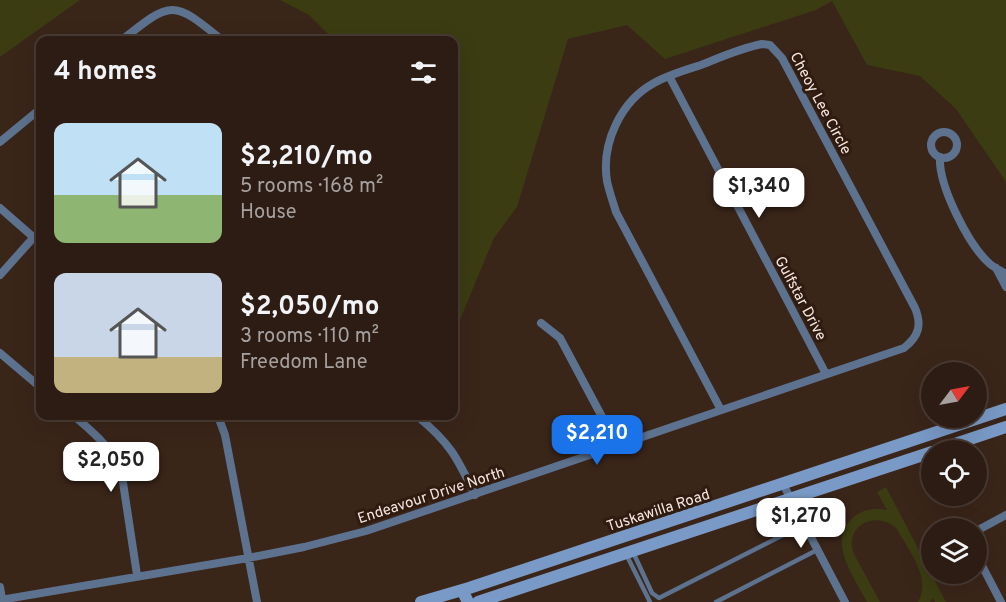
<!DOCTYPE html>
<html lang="en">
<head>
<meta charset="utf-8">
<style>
  body { margin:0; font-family:Overpass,sans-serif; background:#382921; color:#f1f3f6; height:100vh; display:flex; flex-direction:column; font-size:22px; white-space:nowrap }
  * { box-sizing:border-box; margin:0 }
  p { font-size:20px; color:#a6a1a0 }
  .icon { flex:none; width:33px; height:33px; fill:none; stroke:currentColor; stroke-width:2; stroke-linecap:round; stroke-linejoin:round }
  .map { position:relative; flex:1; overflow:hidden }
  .side { position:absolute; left:36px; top:36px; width:422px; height:384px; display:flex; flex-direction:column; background:#2c1c13; border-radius:12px; box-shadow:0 6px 24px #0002,0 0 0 2px #483a33 }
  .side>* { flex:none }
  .needle { width:39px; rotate:58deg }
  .tools { position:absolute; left:921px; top:362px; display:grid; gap:12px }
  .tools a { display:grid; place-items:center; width:66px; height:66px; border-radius:50%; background:#2c1c13; box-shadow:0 6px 24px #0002,0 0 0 2px #483a33; font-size:30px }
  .price { position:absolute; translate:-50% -51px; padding:0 14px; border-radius:12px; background:#fff; color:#222; font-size:20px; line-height:39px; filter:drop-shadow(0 2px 3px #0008) }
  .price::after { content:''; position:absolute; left:50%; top:36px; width:18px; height:14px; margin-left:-9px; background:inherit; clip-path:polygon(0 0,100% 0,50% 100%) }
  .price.on { background:#1a73e8; color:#fff }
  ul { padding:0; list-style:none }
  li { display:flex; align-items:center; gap:18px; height:150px; padding:0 18px }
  li span { display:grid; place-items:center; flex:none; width:168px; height:120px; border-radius:12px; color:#555 }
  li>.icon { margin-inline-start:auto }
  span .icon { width:72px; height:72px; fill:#fffc; stroke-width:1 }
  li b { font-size:26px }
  h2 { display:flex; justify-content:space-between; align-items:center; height:72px; padding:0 18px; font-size:26px }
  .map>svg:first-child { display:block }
  .green { fill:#3b3c12 }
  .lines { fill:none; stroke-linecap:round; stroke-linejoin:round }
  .lane { stroke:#5d728e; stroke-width:4.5 }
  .street { stroke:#5d728e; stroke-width:8 }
  .secondary { stroke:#799ac6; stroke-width:12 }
  .labels { text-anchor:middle; stroke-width:6; stroke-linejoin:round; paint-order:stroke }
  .street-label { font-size:15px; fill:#f6e7e0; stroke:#2f1b10 }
</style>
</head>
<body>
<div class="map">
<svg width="1006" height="602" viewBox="0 0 1006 602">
  <rect width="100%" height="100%" fill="#3a2519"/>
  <path class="green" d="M0 0H80L0 57Z
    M280 0H1006V182L956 109 920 76 867 65 832 1 816 10 665 59 627 25 568 39 517 207 494 238 459 322 453 327V40H334L309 15Z
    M886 487 946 602H935L933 598 930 602H918C932 578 908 550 897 529 876 509 843 526 854 554L880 602H867C854 577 825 540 855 516 864 509 876 508 887 510L877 492Z"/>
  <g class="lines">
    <path class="lane" d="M633 552 652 593 659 598 803 525
      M626 554 650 602
      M716 602 817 550"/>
    <path class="street" d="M122 40C172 0 173 0 222 40
      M669 76 826 374
      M931 145a13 13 0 1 1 26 0a13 13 0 1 1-26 0Z
      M0 142 40 109
      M940 157C938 185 969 246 990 264 995 268 1001 271 1006 274
      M0 208 40 243
      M996 268 1006 287
      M0 275 34 237
      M541 323 560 338 617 445
      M0 353 40 387
      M74 416C95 434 113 448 122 476L137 575
      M218 416 225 435 257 602
      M417 416C450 443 457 457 475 495
      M783 484 845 602
      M976 537 980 529 1006 515
      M976 551 977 556 1001 602
      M0 587 2 599
      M0 600 248 558 304 547 366 531 904 348C919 336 922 325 915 308L782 58 770 45 762 44C741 48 721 57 701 65 685 70 668 75 654 83 621 101 601 143 607 181 609 191 613 202 616 212L721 410"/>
    <path class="secondary" d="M937 450 1006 427
      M462 590 468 602
      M421 602 469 588 1006 409
      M478 602 932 452"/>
  </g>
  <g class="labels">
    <g class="street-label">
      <text transform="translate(821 103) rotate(62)" y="5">Cheoy Lee Circle</text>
      <text transform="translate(801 298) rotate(62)" y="5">Gulfstar Drive</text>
      <text transform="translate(431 495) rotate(-18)" y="5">Endeavour Drive North</text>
      <text transform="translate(658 510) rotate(-18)" y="5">Tuskawilla Road</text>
    </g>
  </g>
</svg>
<div class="tools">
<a><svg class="needle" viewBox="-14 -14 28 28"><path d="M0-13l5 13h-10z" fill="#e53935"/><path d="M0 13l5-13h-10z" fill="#a6a1a0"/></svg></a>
<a><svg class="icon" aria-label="locate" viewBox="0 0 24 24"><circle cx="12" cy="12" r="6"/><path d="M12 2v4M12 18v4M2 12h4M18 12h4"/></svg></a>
<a><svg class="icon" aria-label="layers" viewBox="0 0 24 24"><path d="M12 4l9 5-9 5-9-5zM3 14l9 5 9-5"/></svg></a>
</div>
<b class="price" style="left:759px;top:219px">$1,340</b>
<b class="price on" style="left:597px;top:466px">$2,210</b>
<b class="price" style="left:111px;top:493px">$2,050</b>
<b class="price" style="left:801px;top:549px">$1,270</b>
<section class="side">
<h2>4 homes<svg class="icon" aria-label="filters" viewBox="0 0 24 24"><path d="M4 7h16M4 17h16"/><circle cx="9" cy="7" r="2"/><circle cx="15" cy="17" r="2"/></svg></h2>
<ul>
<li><span style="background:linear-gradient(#bfe0f5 60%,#8fb573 0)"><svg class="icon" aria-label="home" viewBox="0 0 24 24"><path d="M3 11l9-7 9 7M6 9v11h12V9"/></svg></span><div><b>$2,210/mo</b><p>5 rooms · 168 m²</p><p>House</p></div></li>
<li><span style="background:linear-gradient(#c9d6e8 70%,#c2b280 0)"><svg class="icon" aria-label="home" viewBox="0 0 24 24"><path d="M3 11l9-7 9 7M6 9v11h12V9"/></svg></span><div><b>$2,050/mo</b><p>3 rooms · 110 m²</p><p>Freedom Lane</p></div></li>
</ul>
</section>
</div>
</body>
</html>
